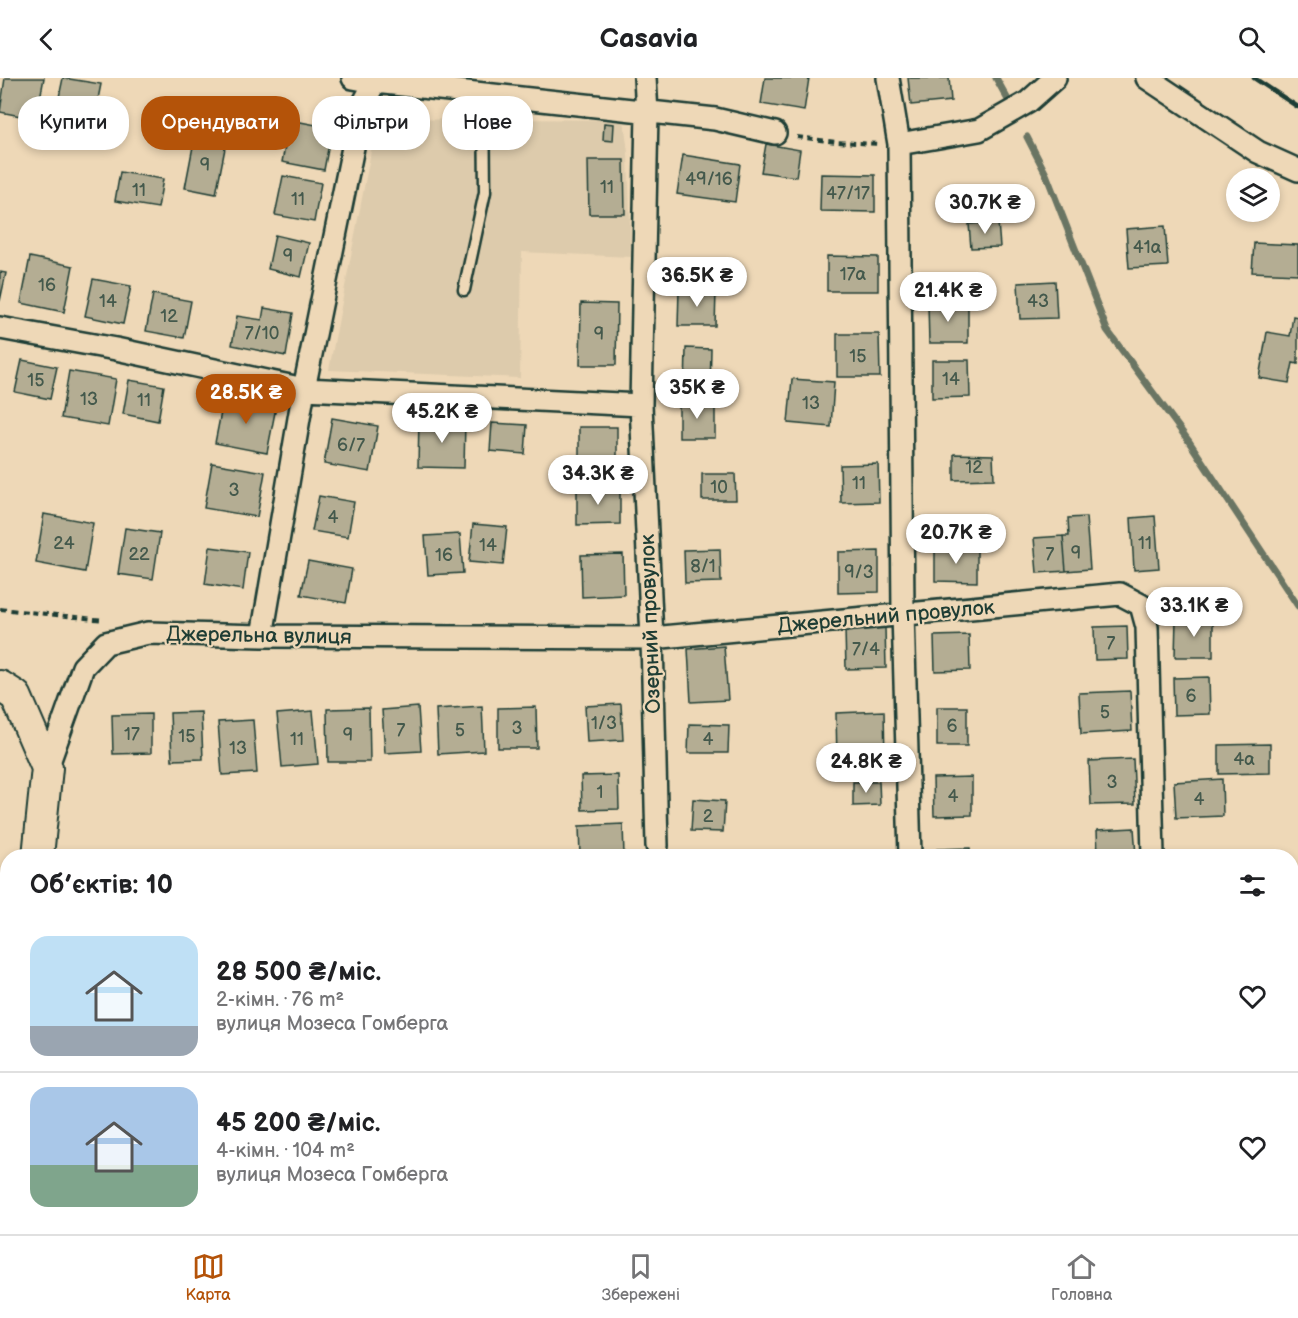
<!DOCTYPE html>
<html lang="uk">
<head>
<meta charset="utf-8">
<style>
  body { margin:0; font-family:"Balsamiq Sans",sans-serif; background:#f6f6f6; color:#202124; height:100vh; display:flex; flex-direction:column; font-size:22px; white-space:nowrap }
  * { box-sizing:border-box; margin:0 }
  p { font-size:20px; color:#757577 }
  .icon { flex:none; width:33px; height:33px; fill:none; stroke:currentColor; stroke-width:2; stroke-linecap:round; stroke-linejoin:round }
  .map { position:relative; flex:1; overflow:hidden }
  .details { position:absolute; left:0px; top:771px; width:1299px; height:386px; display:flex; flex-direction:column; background:#fff; border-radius:24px 24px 0 0; box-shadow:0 3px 9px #0003 }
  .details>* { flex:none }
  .guide { position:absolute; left:18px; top:18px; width:600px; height:54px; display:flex; gap:12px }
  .buttons { position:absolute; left:1226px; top:90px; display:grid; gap:12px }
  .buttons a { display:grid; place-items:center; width:54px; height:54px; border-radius:50%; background:#fff; box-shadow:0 3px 9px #0003; font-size:30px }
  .price { position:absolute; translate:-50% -51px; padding:0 14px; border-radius:21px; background:#fff; color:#222; font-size:20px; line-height:39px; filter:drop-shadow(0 2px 3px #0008) }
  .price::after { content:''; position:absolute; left:50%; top:36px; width:18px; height:14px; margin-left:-9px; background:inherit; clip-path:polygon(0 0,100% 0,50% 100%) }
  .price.current { background:#b45309; color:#fff }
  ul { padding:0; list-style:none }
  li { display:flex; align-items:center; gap:18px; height:150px; padding:0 30px }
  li+li { border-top:2px solid #e0e0e0 }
  li span { display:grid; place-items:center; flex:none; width:168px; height:120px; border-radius:18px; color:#555 }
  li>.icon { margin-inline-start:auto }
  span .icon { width:72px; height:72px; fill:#fffc; stroke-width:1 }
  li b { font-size:26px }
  h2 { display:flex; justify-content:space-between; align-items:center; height:72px; padding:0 30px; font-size:26px }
  .tag { padding:0 21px; border-radius:24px; background:#fff; box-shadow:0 3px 9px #0003; font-size:21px; line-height:54px }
  .tag.current { background:#b45309; color:#fff }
  header { display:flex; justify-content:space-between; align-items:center; height:78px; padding:0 30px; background:#fff; font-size:27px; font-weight:600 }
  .tabs { display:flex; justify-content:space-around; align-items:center; height:84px; border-top:2px solid #e0e0e0; background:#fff; font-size:16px; color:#757577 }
  .tabs a { display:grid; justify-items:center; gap:3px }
  .tabs .current { color:#b45309 }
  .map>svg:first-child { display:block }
  .built { fill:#ddcbac }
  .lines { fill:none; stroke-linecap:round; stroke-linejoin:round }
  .stream { stroke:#6a7563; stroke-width:7 }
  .building { fill:#b4ad93; stroke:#1f3d34; stroke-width:1.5 }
  .lane-casing { stroke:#1f3d34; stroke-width:15 }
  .street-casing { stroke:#1f3d34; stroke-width:26 }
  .secondary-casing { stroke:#1f3d34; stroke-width:34 }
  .path { stroke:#1f3d34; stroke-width:4; stroke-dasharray:6 4.5; stroke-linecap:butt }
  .lane { stroke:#eed8b7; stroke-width:10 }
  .street { stroke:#eed8b7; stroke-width:21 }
  .secondary { stroke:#eed8b7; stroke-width:30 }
  .rail { stroke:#1f3d34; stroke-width:4.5 }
  .labels { text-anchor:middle; stroke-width:4.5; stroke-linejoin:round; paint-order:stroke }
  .number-label { font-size:18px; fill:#44594c }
  .street-label { font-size:21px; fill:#1f3d34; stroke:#eed8b7 }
</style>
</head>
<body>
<header><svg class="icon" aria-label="back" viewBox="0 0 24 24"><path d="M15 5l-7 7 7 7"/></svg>Casavia<svg class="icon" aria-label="search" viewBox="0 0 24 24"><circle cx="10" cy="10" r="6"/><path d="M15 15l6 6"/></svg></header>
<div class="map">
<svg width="1298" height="1156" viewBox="0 0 1298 1156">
  <rect width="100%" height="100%" fill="#eed8b7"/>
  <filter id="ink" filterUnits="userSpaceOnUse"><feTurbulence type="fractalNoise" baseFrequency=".0167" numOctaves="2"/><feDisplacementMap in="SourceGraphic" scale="12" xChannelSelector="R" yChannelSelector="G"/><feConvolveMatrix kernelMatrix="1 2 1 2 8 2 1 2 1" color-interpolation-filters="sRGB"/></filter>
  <g filter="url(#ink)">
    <path class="built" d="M485 41 624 42 628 75 631 179 522 174 520 300 329 292 377 42Z"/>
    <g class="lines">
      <path class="stream" d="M996 0 1007 20
        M1027 59 1046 96 1107 252 1188 362 1298 528
        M1292 817 1298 816"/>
    </g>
    <path class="building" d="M5 0H44L36 41 0 34Z
      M63 0 101 6 94 41 72 37 69 51 53 48Z
      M765 0H809L804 33 761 26Z
      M908 0H949L951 23 911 27Z
      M290 42 332 50 324 92 282 84Z
      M604 45 614 46 613 63 603 62Z
      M195 58 226 65 216 116 185 110Z
      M766 66 800 72 796 99 761 94Z
      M683 77 740 86 735 124 677 116Z
      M588 82H624L625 136H589Z
      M120 94 163 101 158 130 115 123Z
      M821 96 875 97V134L820 133Z
      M283 98 321 105 314 144 275 137Z
      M998 144 1000 169 971 170 969 146Z
      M1165 148 1168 188 1129 190 1126 151Z
      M275 157 309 165 301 199 268 191Z
      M1254 165 1298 167V196L1252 194Z
      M827 178 878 179V213H827Z
      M30 179 73 188 64 234 21 225Z
      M0 194 6 195 0 223Z
      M93 201 131 208 123 246 85 238Z
      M1055 203 1057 240 1020 241 1018 205Z
      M679 212 716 213 715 248H678Z
      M153 216 191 223 184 260 146 253Z
      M581 225 617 226 616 287H580Z
      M968 225V265H929L928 226Z
      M264 230 293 235 286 278 232 267 237 238 262 242Z
      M1293 238 1298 239V286L1293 285 1289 305 1259 300 1267 254 1290 258Z
      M837 256H879L880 299H837Z
      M686 270 711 271 710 314 685 313Z
      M22 282 57 289 50 321 15 314Z
      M932 282H969L970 319 932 320Z
      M69 293 116 301 108 348 61 340Z
      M792 301 834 304 831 349 788 345Z
      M129 302 164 308 158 343 123 336Z
      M224 319 276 329 267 375 215 365Z
      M679 323 715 324V360H679Z
      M332 340 378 348 370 394 324 386Z
      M419 342 465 343 464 390 418 389Z
      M492 345 527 347 525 376 490 373Z
      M579 349H617V387L579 388Z
      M954 376 993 377 994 401 954 402Z
      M212 385 265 394 257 439 204 430Z
      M878 386 879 424 841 425 840 387Z
      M702 396H735L736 422H702Z
      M577 409H620V446L577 447Z
      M319 418 354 424 348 459 312 453Z
      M44 436 93 445 85 494 36 485Z
      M1155 438 1159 490 1134 492 1131 440Z
      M1086 439 1090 491 1066 493 1063 458H1069L1068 440Z
      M473 446 507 449 503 487 469 484Z
      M125 450 160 455 153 501 118 496Z
      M460 456 463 495 428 497 425 458Z
      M1063 458 1066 493 1037 495 1034 460Z
      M210 469 248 474 243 512 205 506Z
      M720 471 721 504 685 505 684 472Z
      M935 471H977V504L935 503Z
      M879 473V514L838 515V474Z
      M623 476 624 517 582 519 581 477Z
      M308 483 352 491 346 525 301 517Z
      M1176 541 1213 542V579H1175Z
      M1127 548 1128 581 1095 582 1094 549Z
      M885 550 886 590 846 591 845 551Z
      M969 557 970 592 935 593 934 558Z
      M724 568 728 622 691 624 688 571Z
      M1209 599 1210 636 1174 637 1173 600Z
      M1130 613 1132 653 1081 656 1079 615Z
      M621 626 623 662 587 664 585 628Z
      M482 628 484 673 438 676 436 631Z
      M418 629 421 673 385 675 382 632Z
      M536 629 537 670H498V630Z
      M937 629H967V668H937Z
      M369 630 370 684H328L327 631Z
      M313 633 318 686 282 689 277 636Z
      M884 633 885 681 837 682 836 635Z
      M201 634 203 681 172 682 170 635Z
      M151 636V675L113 676 112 637Z
      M253 642 257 695 222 697 218 644Z
      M689 646 729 647 728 675H688Z
      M1270 666V695L1219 696V667Z
      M1133 681 1135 726 1091 727 1089 683Z
      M618 697 619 731 582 732 581 698Z
      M972 699V737L934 738 933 700Z
      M1222 701 1223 738 1176 740 1174 704Z
      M853 704H879L880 727 853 728Z
      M693 721 725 723 723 754 691 753Z
      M623 746 624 778H580L579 748Z
      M1134 750 1136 778H1098L1097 752Z
      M970 770 971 778H938L937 771Z
      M880 774V778H841Z
      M150 1149H186V1156H150Z
      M203 1149H237V1156H204Z
      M274 1149H324V1156H273Z
      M402 1149H437L436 1156 401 1154Z
      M676 1149H708V1156H676Z
      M826 1149H860L859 1156H825Z
      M513 1150 553 1152V1156H513Z
      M574 1150 611 1151V1156H574Z
      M726 1150 767 1151V1156H726Z
      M633 1151H663V1156H633Z
      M340 1152 373 1153V1156H340Z
      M788 1152H820V1156H788Z"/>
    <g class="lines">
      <defs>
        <path id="lane" d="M464 212 485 114 484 16"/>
        <path id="street" d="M353 0 375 4 715 41 775 55
          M645 0 647 35 641 327 652 560 657 768
          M888 0 899 66 903 535 910 778
          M1147 0 1258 74 1298 92
          M899 66 979 52 1028 24 1055 0
          M0 250 116 271 304 311 641 327
          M262 558 304 311 361 30 377 0
          M47 690 83 589 106 565 148 555 262 558 652 560 1120 516 1141 527 1147 549 1153 778"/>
        <path id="secondary" d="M0 608 16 618 47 690 38 778
          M19 1156V1149"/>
      </defs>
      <use href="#lane" class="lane-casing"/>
      <use href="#street" class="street-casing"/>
      <use href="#secondary" class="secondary-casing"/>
      <path class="path" d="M797 59 836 64 879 66
        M0 531 104 542
        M0 812 8 817
        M1292 878H1298
        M923 1149V1156"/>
      <use href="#lane" class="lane"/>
      <use href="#street" class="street"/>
      <use href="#secondary" class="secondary"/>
      <path class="rail" d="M1254 0 1298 29"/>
    </g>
  </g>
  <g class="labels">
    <g class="number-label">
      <text x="205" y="93">9</text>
      <text x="709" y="107">49/16</text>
      <text x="607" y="115">11</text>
      <text x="139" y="118">11</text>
      <text x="848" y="121">47/17</text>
      <text x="298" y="127">11</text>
      <text x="1147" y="175">41а</text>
      <text x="288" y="184">9</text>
      <text x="853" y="202">17а</text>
      <text x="47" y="213">16</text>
      <text x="108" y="229">14</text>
      <text x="1038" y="229">43</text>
      <text x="169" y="244">12</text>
      <text x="262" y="261">7/10</text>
      <text x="599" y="262">9</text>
      <text x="858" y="284">15</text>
      <text x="951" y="307">14</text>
      <text x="36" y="308">15</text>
      <text x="89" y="327">13</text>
      <text x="144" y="328">11</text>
      <text x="811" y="331">13</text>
      <text x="351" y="373">6/7</text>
      <text x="974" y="395">12</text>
      <text x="859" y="411">11</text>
      <text x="719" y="415">10</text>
      <text x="234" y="418">3</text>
      <text x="333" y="445">4</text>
      <text x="64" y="471">24</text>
      <text x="1145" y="471">11</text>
      <text x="488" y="473">14</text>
      <text x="1076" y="481">9</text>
      <text x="139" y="482">22</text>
      <text x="1050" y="482">7</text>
      <text x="444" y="483">16</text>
      <text x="703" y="494">8/1</text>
      <text x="859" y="500">9/3</text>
      <text x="1111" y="571">7</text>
      <text x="866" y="577">7/4</text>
      <text x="1191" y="624">6</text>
      <text x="1105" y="640">5</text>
      <text x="604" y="651">1/3</text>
      <text x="952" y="654">6</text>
      <text x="517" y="656">3</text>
      <text x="401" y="658">7</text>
      <text x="460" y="658">5</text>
      <text x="132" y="662">17</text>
      <text x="348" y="663">9</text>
      <text x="187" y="664">15</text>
      <text x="297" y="667">11</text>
      <text x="708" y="667">4</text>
      <text x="238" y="676">13</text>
      <text x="1244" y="687">4а</text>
      <text x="1112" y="710">3</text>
      <text x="600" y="720">1</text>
      <text x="953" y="724">4</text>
      <text x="1199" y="727">4</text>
      <text x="708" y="744">2</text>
    </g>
    <g class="street-label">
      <text transform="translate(886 538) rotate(-5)" y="7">Джерельний провулок</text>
      <text transform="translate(650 546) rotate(-92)" y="7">Озерний провулок</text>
      <text transform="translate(259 557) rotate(1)" y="7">Джерельна вулиця</text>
    </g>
  </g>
</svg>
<div class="buttons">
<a><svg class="icon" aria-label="layers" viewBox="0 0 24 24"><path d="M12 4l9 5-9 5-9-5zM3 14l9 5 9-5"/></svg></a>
</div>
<b class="price" style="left:985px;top:157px">30.7K ₴</b>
<b class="price" style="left:697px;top:230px">36.5K ₴</b>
<b class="price" style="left:948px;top:245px">21.4K ₴</b>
<b class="price" style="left:697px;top:342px">35K ₴</b>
<b class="price current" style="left:246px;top:347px">28.5K ₴</b>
<b class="price" style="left:442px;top:366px">45.2K ₴</b>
<b class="price" style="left:598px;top:428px">34.3K ₴</b>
<b class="price" style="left:956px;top:487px">20.7K ₴</b>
<b class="price" style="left:1194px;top:560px">33.1K ₴</b>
<b class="price" style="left:866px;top:716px">24.8K ₴</b>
<div class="guide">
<a class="tag">Купити</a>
<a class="tag current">Орендувати</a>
<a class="tag">Фільтри</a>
<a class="tag">Нове</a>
</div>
<section class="details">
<h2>Об’єктів: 10<svg class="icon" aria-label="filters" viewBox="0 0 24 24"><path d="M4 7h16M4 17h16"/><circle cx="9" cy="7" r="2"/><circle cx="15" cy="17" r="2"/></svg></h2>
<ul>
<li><span style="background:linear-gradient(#bfe0f5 75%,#9aa5b1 0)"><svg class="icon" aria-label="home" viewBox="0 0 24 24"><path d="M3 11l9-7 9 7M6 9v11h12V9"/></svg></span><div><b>28 500 ₴/міс.</b><p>2-кімн. · 76 m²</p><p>вулиця Мозеса Гомберга</p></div><svg class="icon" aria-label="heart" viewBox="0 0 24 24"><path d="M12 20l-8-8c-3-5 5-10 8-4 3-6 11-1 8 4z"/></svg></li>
<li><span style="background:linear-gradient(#a9c7e8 65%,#7fa58c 0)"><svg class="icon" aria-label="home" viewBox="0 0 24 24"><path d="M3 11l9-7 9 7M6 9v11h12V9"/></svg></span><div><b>45 200 ₴/міс.</b><p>4-кімн. · 104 m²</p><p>вулиця Мозеса Гомберга</p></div><svg class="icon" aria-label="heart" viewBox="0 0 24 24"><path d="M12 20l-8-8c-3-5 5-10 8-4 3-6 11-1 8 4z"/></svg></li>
</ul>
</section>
</div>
<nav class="tabs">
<a class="current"><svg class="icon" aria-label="map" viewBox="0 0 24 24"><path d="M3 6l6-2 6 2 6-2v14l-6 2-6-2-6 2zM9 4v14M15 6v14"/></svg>Карта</a>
<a><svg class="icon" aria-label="saved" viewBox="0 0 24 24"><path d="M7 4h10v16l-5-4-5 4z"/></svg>Збережені</a>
<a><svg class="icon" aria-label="home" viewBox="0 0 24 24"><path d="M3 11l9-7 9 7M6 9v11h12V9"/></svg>Головна</a>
</nav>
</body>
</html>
